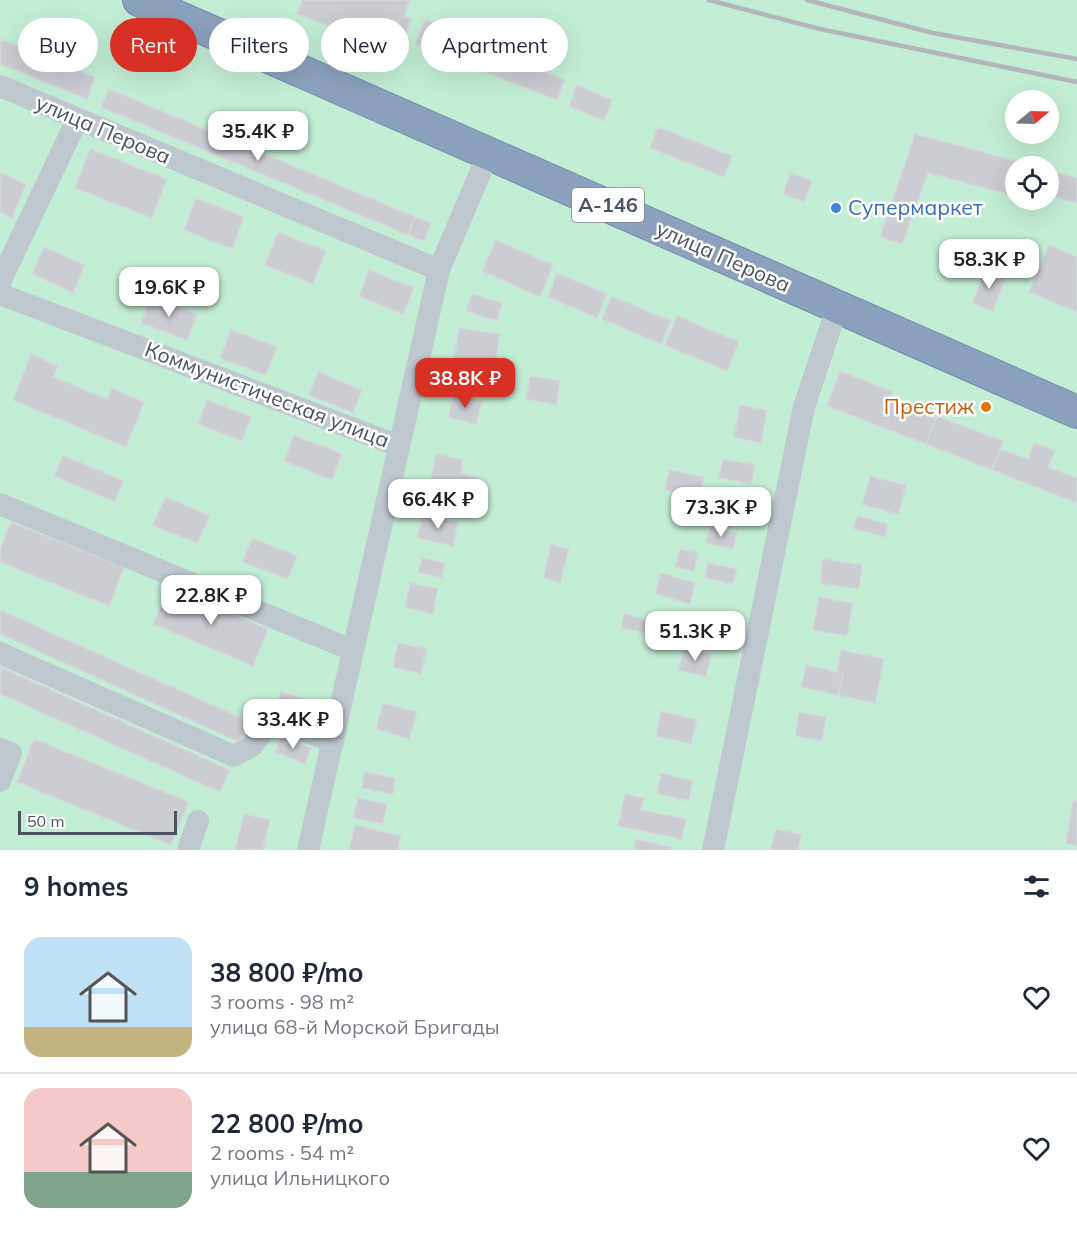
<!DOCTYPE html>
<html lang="en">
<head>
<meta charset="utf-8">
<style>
  body { margin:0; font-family:Mulish,sans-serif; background:#f6f6f7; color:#1f2937; height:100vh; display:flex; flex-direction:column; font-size:22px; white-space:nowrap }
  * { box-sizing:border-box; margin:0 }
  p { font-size:20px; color:#747a83 }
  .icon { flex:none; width:33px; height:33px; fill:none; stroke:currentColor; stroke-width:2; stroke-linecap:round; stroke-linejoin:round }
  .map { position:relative; height:850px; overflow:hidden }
  .side { display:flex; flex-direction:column; background:#fff; flex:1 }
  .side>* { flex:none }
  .top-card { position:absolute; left:18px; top:18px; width:600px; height:54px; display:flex; gap:12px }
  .needle { width:39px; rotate:71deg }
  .buttons { position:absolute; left:1005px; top:90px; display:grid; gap:12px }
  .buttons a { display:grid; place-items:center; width:54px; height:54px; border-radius:50%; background:#fff; box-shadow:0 6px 24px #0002; font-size:30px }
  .scale { position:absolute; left:18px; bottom:15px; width:159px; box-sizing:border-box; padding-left:6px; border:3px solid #4a535e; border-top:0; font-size:16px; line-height:21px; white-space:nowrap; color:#4a535e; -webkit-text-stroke:4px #fff; paint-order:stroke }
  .price { position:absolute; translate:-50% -51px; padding:0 14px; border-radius:12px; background:#fff; color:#222; font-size:20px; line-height:39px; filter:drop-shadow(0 2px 3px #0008) }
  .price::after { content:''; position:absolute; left:50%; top:36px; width:18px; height:14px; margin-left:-9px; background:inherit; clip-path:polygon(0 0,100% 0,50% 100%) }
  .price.current { background:#d93025; color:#fff }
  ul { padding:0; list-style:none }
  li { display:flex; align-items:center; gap:18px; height:150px; padding:0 24px }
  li+li { border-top:2px solid #e0e1e3 }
  li span { display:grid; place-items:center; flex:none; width:168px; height:120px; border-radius:18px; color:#555 }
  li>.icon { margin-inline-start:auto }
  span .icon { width:72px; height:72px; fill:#fffc; stroke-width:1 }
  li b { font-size:26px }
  h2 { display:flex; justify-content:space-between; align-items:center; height:72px; padding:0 24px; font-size:26px }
  .chip { padding:0 21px; border-radius:27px; background:#fff; box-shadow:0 6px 24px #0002; font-size:21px; line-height:54px }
  .chip.current { background:#d93025; color:#fff }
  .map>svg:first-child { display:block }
  .green { fill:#c3eed6; fill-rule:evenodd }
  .building { fill:#cbcdd3; stroke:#d5d7dc; stroke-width:1.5 }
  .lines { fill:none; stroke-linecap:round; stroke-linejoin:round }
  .highway-casing { stroke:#778ca9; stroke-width:34 }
  .minor { stroke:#c0c8cf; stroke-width:22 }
  .highway { stroke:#8ba1bd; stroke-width:32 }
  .rail { stroke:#b4b6bb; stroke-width:4.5 }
  .shop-dot { fill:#3f7fe0; stroke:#fff; stroke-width:2 }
  .food-dot { fill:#e8710a; stroke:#fff; stroke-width:2 }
  .labels { text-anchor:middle; stroke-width:5; stroke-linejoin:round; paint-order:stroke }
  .shield { fill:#fff; stroke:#80878e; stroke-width:1.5 }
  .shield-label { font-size:20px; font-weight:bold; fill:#4a535e }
  .street-label { font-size:21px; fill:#4a535e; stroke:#fff }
  .shop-label { font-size:21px; fill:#366cbe; stroke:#fff; text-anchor:start }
  .food-label { font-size:21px; fill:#c56008; stroke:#fff; text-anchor:end }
</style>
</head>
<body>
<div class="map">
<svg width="1077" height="850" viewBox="0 0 1077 850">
  <rect width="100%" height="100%" fill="#f3f1f1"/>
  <path class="green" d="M0 0H1077V850H0ZM1016 100H1048V134H1016ZM1016 166H1048V200H1016Z"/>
  <path class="building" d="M302 0H410L404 16 411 19 399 52 297 14Z
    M425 19 503 50 493 75 415 44Z
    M0 39 95 77 87 99 0 64Z
    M501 54 565 80 557 100 493 75Z
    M577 85 612 100 604 121 569 106Z
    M109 89 415 217 408 235 101 107Z
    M658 127 732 156 724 177 650 148Z
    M915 134 1035 166H1016V196L928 173 902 244 880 237Z
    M90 149 167 179 152 218 75 188Z
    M1048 170 1077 178V203L1048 195Z
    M0 173 26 184 12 218 0 212Z
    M790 173 812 181 804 202 783 194Z
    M196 198 244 217 232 249 184 230Z
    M415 217 431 223 424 241 408 235Z
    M278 232 326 251 313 284 265 265Z
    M496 240 553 265 540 297 482 271Z
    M1049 245 1077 257V312L1029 292Z
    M44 247 85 265 73 293 32 274Z
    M986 269 1006 277 993 311 972 303Z
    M369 270 414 288 403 314 359 296Z
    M557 273 607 294 597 318 548 297Z
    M472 294 502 303 497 321 466 311Z
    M151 296 197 314 187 340 141 323Z
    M611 296 671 321 661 344 602 319Z
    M677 316 739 342 727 371 665 345Z
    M459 328 500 334 493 377 452 371Z
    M231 330 277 347 266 375 220 358Z
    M31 354 58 366 53 377 107 399 112 388 144 402 126 447 13 400Z
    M840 371 893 392 889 401 936 419 926 444 827 406Z
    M318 372 362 390 353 413 309 395Z
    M530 376 560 381 556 405 526 399Z
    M454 394 482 401 476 424 448 417Z
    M207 400 251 417 242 441 198 424Z
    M740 405 767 410 761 443 734 437Z
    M937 416 1003 441 992 470 926 444Z
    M294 435 342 454 332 480 284 461Z
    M1034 443 1055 451 1048 467 1077 478V503L992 470 1000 449 1028 459Z
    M436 454 463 460 461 474 477 477 474 493 430 484Z
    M63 455 123 481 115 502 54 476Z
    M723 459 755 465 751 484 719 478Z
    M669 470 704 477 699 498 665 490Z
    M870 476 906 485 899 514 862 505Z
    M416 494 463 504 460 517 413 507Z
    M166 497 210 516 197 543 152 525Z
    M423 515 458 522 453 546 417 538Z
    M857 516 888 524 885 537 854 529Z
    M11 522 124 567 109 606 0 562V550Z
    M710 527 737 533 733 549 706 543Z
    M252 538 297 556 288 579 242 562Z
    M551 545 569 549 560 583 543 578Z
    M680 549 698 553 694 571 675 567Z
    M422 558 445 563 442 578 418 572Z
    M823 559 862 565 859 589 820 583Z
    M708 563 737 569 733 584 705 578Z
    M661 573 695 583 690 604 655 594Z
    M410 583 438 589 433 614 405 607Z
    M169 587 268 629 253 666 153 624Z
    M819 597 853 603 847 636 813 630Z
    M0 610 248 721 239 742 0 634Z
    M624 614 647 620 644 633 621 628Z
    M685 618 721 626 715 651 679 643Z
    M398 643 427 649 421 674 393 667Z
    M684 648 711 654 706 677 679 670Z
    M841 650 884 659 875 703 838 695 843 673 837 672Z
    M806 665 843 673 838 695 801 687Z
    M0 667 230 770 220 792 0 694Z
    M281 691 319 705 313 723 274 710Z
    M383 703 417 712 409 739 376 729Z
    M661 711 697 720 691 744 656 736Z
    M799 712 826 717 822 741 795 736Z
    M281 736 311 748 305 764 275 752Z
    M34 739 189 802 171 845 17 782Z
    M364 772 395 778 393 794 362 788Z
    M661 773 693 781 689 801 657 794Z
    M625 794 644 798 641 810 686 819 682 839 618 826Z
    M358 798 387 804 383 824 353 818Z
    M1073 801H1077V845L1066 843Z
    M244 814 270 820 263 850 235 849Z
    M355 825 401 836 398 850H349Z
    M776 829 802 835 798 850H770Z
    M636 839 671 847 670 850H634Z"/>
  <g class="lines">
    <defs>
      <path id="highway" d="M139 0 1077 412"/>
    </defs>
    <use href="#highway" class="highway-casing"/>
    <path class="minor" d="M0 86 439 270
      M0 282 77 120
      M0 294 399 446
      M0 504 352 650
      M0 653 234 756 252 746 267 725H289L333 742
      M0 749 11 753 0 781
      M188 850 198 821
      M308 850 439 270 489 152
      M713 850 804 407 837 308"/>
    <use href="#highway" class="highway"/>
    <path class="rail" d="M709 0 820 29 1077 82
      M807 0 933 33 1077 59"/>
  </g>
  <circle class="shop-dot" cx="836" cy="208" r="6"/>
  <circle class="food-dot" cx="986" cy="407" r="6"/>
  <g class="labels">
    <rect class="shield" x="572" y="188" width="72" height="34" rx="4.5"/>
    <g class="shield-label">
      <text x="608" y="212">А-146</text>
    </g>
    <g class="street-label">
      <text transform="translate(103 130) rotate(23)" y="7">улица Перова</text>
      <text transform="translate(723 257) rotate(24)" y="7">улица Перова</text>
      <text transform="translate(267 395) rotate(21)" y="7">Коммунистическая улица</text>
    </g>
    <g class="shop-label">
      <text x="848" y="215">Супермаркет</text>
    </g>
    <g class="food-label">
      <text x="974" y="414">Престиж</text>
    </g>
  </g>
</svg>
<div class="buttons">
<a><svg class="needle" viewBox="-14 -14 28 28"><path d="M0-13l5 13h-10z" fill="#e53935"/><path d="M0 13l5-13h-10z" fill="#747a83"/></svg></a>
<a><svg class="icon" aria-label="locate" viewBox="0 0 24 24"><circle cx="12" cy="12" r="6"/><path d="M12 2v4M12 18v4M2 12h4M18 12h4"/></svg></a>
</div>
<div class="scale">50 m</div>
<b class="price" style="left:258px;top:162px">35.4K ₽</b>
<b class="price" style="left:989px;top:290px">58.3K ₽</b>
<b class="price" style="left:169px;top:318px">19.6K ₽</b>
<b class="price current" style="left:465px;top:409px">38.8K ₽</b>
<b class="price" style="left:438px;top:530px">66.4K ₽</b>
<b class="price" style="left:721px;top:538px">73.3K ₽</b>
<b class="price" style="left:211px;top:626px">22.8K ₽</b>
<b class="price" style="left:695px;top:662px">51.3K ₽</b>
<b class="price" style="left:293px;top:750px">33.4K ₽</b>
<div class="top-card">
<a class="chip">Buy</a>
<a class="chip current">Rent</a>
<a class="chip">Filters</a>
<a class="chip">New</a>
<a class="chip">Apartment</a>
</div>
</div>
<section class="side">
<h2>9 homes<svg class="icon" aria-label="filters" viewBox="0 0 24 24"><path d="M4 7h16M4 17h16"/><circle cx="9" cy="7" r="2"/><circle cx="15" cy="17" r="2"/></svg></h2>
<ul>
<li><span style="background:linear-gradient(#bfe0f5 75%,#c2b280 0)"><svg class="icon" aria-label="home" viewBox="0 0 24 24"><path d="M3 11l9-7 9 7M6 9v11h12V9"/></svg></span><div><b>38 800 ₽/mo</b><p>3 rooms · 98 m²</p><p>улица 68-й Морской Бригады</p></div><svg class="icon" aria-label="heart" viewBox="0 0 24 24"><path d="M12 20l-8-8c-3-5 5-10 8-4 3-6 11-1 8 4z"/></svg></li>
<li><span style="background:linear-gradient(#f6c9c9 70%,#7fa58c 0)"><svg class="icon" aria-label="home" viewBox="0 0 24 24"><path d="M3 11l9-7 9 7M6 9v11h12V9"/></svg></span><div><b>22 800 ₽/mo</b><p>2 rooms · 54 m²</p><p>улица Ильницкого</p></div><svg class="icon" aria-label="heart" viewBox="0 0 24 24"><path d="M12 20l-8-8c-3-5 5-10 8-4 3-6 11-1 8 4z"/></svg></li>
</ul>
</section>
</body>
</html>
